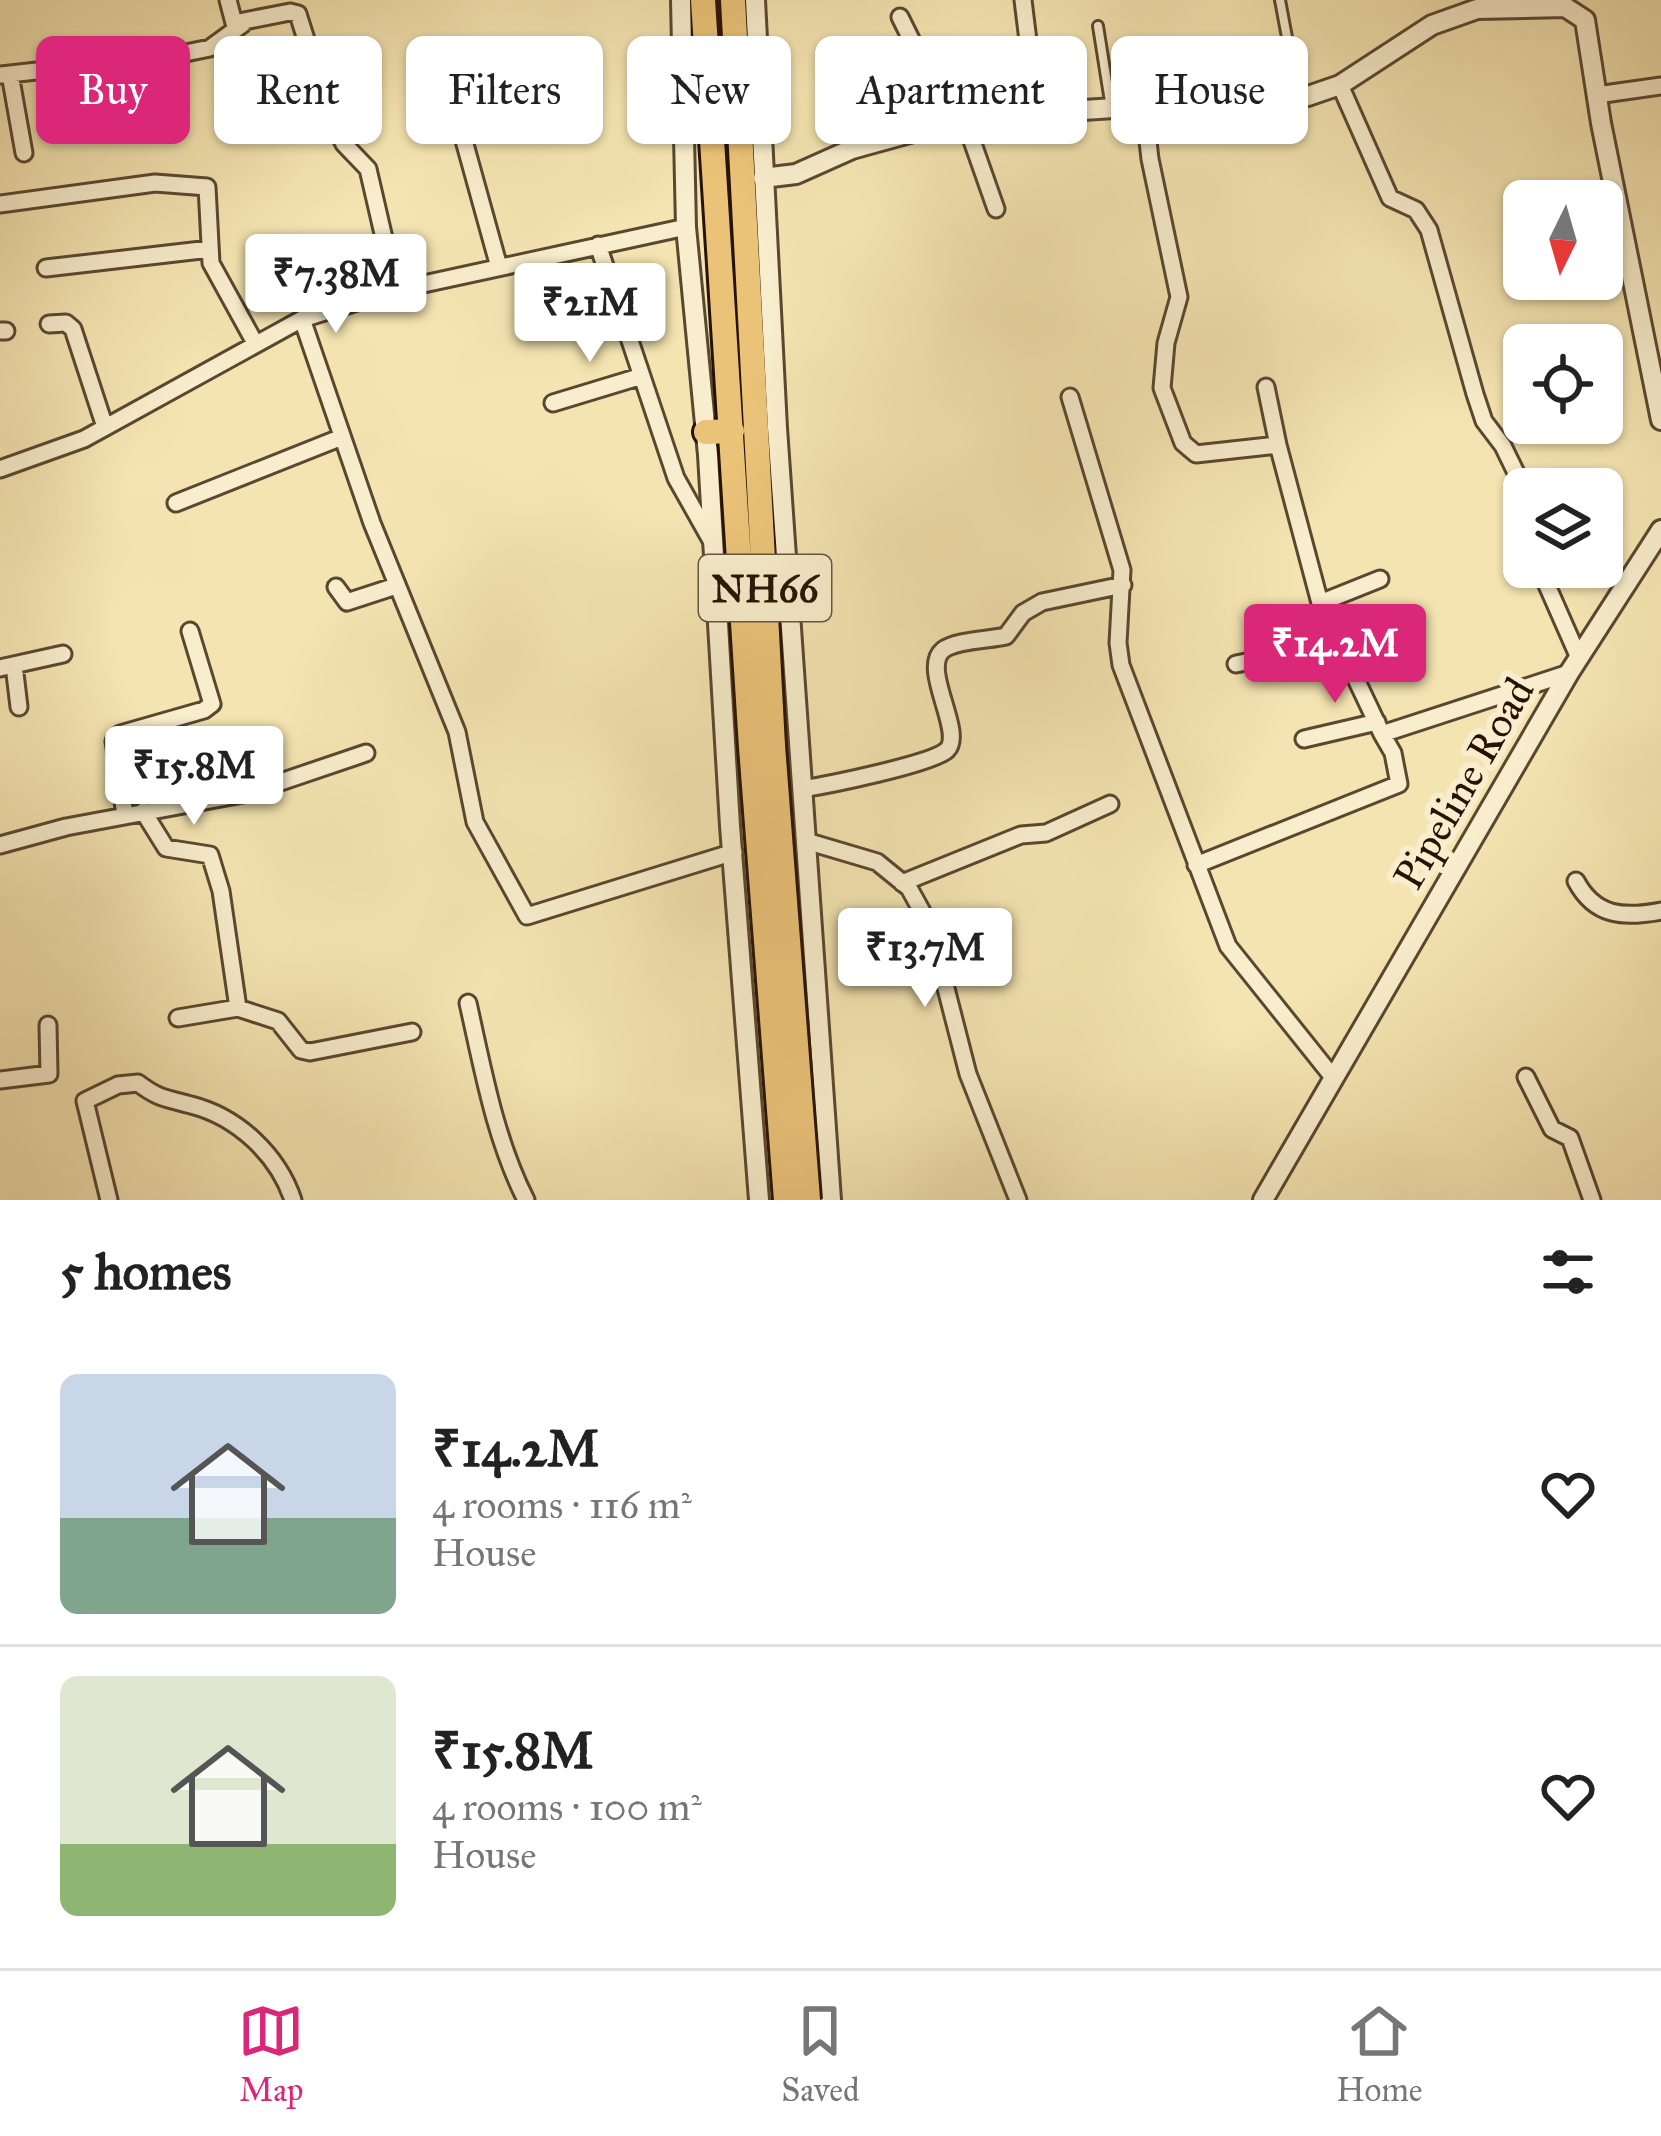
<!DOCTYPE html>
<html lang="en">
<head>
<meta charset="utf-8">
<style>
  body { margin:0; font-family:"IM FELL Great Primer",serif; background:#f2f2f2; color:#222; height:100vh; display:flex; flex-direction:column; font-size:45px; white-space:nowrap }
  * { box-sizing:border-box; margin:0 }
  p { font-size:39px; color:#767676 }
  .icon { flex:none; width:66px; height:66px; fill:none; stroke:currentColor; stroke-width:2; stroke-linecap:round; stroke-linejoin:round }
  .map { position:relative; height:1200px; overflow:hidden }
  .side { display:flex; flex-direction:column; background:#fff; flex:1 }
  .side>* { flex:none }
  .guide { position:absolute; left:36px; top:36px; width:1590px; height:108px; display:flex; gap:24px }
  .needle { width:78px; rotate:185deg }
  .controls { position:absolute; left:1503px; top:180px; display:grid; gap:24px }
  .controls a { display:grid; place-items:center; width:120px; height:120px; border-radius:18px; background:#fff; box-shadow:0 3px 9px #0004; font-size:60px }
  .price { position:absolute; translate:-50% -102px; padding:0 27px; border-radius:12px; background:#fff; color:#222; font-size:39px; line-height:78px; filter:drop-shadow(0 3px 6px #0008) }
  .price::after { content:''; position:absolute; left:50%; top:72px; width:36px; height:27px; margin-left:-18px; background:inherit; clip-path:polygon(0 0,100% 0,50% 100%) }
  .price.selected { background:#db2777; color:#fff }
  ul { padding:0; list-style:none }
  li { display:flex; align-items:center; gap:36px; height:300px; padding:0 60px }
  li+li { border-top:3px solid #e0e0e0 }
  li span { display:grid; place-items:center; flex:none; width:336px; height:240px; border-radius:18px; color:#555 }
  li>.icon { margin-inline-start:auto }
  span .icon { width:144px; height:144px; fill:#fffc; stroke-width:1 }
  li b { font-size:51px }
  h2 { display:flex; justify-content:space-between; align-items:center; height:144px; padding:0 60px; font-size:51px }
  .pill { padding:0 42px; border-radius:18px; background:#fff; box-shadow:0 3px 9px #0004; font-size:42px; line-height:108px }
  .pill.selected { background:#db2777; color:#fff }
  .menu { display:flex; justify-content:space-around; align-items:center; height:168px; border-top:3px solid #e0e0e0; background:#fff; font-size:33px; color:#767676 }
  .menu a { display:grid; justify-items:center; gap:6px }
  .menu .selected { color:#db2777 }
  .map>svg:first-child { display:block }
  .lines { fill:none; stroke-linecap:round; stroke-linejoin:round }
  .service-casing { stroke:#5a4730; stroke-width:14 }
  .minor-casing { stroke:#5a4730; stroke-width:21 }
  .tertiary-casing { stroke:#5a4730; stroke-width:24 }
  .trunk-casing { stroke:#271305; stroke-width:30 }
  .service { stroke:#f8edcc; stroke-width:8 }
  .minor { stroke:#f8edcc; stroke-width:15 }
  .tertiary { stroke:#f8edcc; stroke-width:18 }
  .trunk { stroke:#eac278; stroke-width:24 }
  .trunk-bridge-casing { stroke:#271305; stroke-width:30; stroke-linecap:butt }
  .trunk-bridge { stroke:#eac278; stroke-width:24 }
  .labels { text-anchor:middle; stroke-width:12; stroke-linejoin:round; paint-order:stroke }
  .shield { fill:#f8edcc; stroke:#665441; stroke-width:3 }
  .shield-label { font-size:39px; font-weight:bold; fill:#271305 }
  .street-label { font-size:42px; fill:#271305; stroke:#f8edcc }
</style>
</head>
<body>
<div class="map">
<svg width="1661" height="1200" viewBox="0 0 1661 1200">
  <rect width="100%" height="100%" fill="#f4e4b1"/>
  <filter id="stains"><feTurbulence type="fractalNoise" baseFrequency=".00167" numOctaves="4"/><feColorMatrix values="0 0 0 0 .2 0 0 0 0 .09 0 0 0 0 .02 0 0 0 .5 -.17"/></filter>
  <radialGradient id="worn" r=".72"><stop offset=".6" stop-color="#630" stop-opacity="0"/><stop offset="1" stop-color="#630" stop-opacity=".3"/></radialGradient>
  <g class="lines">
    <defs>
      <path id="service" d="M1280 0 1298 96
        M1098 26 1111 108"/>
      <path id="minor" d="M228 0 234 23 290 12 298 14 331 119 344 144 368 169 396 290
        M1023 0 1037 114
        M900 17 933 84 945 122
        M156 59 210 48 243 24
        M10 74 24 153
        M0 75 82 66
        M1340 85 1390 198 1416 210 1429 230 1475 394 1484 421 1503 446 1520 481 1524 519
        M1597 95 1661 86
        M1144 106 1150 159 1179 297 1166 343 1162 388 1183 443 1196 454 1278 445 1320 603 1382 734 1569 673
        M455 108 499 267
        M964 118 996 209
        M0 204 155 183 207 187 211 263 255 343
        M598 245 676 478 712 542
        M46 268 210 249
        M302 319 372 523 457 732 475 822 527 916 734 852
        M49 324 66 323 73 329 105 427
        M0 331H6
        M1266 387 1278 445
        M1070 397 1122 570 1118 643 1121 665 1228 946 1332 1076
        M553 403 642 376
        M0 469 84 439 302 319 396 290 686 227
        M176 503 342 437
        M1539 567 1579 658
        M336 587 347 602 396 586
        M1320 603 1380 579
        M1236 664 1339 643
        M14 665 19 707
        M0 668 63 654
        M1304 739 1377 722
        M802 789C827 785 932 764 947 750 965 732 920 669 943 650 956 640 989 640 1006 636L1023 613 1042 602 1123 585
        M143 811 166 848 210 855 221 891 238 1008 178 1018
        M125 815 114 741 120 734 204 710 212 704 190 631
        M806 841 877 862 909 888 930 926 968 1074 1018 1200
        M0 845 66 827 248 793 366 753
        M1196 865 1399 784 1393 753 1382 734
        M1576 881C1595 917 1624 918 1661 911
        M902 883 1021 835 1046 833 1110 804
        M468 1003C483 1070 495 1139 526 1200
        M238 1008 278 1021 301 1050 310 1052 412 1032
        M1526 1077 1552 1129 1570 1138 1592 1200
        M0 1080 49 1074 48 1025
        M109 1200 85 1101 118 1085 138 1083C159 1099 166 1098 191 1105 238 1117 278 1155 293 1200"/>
      <path id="tertiary" d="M681 0 686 227 708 455 730 826 759 1200
        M755 0 777 428 831 1200
        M763 178 796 174 852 149 964 118 1144 106 1188 112 1259 106 1308 96 1340 85 1432 25 1477 9 1565 7 1585 20 1601 123 1661 420
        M1263 1200 1569 673 1661 530"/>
      <path id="trunk" d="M703 0 751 747
        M733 0 773 746
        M706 432 732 431"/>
    </defs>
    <use href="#service" class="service-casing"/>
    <use href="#minor" class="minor-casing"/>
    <use href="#tertiary" class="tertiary-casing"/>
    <use href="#trunk" class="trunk-casing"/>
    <use href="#service" class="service"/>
    <use href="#minor" class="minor"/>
    <use href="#tertiary" class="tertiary"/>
    <use href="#trunk" class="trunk"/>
    <defs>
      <path id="trunk-bridge" d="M773 746 808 1200
        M751 747 786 1200"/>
    </defs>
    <use href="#trunk-bridge" class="trunk-bridge-casing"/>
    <use href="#trunk-bridge" class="trunk-bridge"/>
  </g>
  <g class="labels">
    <rect class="shield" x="699" y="555" width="132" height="66" rx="9"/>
    <g class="shield-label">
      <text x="765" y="602">NH66</text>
    </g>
    <g class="street-label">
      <text transform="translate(1463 783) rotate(-60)" y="15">Pipeline Road</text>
    </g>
  </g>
  <rect width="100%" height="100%" filter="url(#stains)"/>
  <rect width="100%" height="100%" fill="url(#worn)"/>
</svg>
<div class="controls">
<a><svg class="needle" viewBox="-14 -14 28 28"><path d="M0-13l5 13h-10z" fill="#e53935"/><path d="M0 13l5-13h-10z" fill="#767676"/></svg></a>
<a><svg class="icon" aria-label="locate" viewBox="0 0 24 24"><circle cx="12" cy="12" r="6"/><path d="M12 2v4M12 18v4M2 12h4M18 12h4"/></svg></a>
<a><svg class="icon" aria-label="layers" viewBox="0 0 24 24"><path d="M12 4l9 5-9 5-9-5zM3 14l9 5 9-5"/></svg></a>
</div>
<b class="price" style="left:336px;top:336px">₹7.38M</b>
<b class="price" style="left:590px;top:365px">₹21M</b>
<b class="price selected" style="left:1335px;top:706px">₹14.2M</b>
<b class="price" style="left:194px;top:828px">₹15.8M</b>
<b class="price" style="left:925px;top:1010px">₹13.7M</b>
<div class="guide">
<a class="pill selected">Buy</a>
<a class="pill">Rent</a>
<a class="pill">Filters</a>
<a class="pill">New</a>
<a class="pill">Apartment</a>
<a class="pill">House</a>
</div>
</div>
<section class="side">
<h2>5 homes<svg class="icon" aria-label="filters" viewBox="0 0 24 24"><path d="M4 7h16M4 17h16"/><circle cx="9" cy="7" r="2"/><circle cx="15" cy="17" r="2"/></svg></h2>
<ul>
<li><span style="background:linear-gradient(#c9d6e8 60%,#7fa58c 0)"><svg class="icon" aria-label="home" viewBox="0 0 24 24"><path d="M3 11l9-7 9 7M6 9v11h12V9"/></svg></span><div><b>₹14.2M</b><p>4 rooms · 116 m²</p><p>House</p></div><svg class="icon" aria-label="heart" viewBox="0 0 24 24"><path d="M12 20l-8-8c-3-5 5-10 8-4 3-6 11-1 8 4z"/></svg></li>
<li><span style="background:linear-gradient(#dfe7d0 70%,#8fb573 0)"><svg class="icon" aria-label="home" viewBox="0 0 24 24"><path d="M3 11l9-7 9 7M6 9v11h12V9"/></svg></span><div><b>₹15.8M</b><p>4 rooms · 100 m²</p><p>House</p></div><svg class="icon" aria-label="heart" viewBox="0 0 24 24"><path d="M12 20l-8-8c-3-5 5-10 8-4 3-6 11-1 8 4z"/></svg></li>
</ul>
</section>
<nav class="menu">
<a class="selected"><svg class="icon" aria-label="map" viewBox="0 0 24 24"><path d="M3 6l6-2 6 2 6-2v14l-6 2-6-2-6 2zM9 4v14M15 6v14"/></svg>Map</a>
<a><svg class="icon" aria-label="saved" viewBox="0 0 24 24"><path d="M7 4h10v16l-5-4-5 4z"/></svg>Saved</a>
<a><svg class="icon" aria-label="home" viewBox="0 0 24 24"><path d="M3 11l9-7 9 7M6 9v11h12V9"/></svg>Home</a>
</nav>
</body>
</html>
